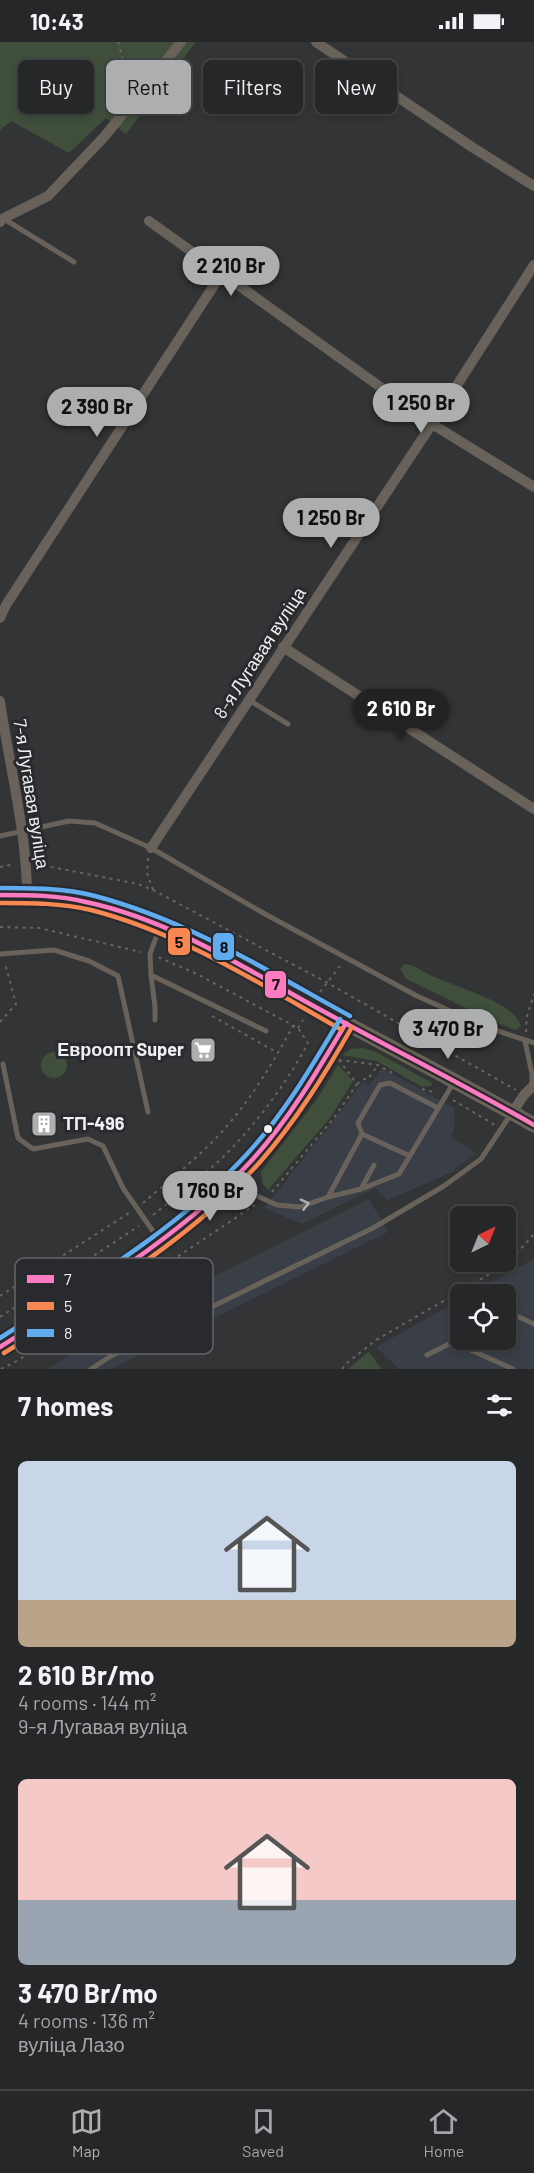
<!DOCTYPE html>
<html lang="en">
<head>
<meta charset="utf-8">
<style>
  body { margin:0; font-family:Barlow,sans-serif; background:#323334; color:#f1f3f6; height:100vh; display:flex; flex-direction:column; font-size:22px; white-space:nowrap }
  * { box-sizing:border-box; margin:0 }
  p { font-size:20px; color:#a4a5a8 }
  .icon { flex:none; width:33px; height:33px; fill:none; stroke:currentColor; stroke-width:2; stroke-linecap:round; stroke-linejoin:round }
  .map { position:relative; height:1327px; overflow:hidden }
  .sheet { display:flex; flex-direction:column; background:#262728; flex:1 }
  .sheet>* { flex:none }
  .guide { position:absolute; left:18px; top:18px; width:498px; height:54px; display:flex; gap:12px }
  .needle { width:39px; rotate:43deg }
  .controls { position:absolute; left:450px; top:1164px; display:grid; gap:12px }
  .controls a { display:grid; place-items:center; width:66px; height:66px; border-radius:9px; background:#262728; box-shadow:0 3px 9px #0003,0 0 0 2px #424445; font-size:30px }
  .price { position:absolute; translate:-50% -51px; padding:0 14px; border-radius:21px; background:#adaeb0; color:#111; font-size:20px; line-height:39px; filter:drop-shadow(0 2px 3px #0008) }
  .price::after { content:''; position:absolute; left:50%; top:36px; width:18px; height:14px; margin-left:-9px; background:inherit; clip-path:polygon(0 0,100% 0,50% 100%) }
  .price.active { background:#222; color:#fff }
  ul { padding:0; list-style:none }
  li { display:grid; align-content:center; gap:12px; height:318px; padding:0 18px }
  li span { display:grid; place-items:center; height:186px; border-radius:9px; color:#555 }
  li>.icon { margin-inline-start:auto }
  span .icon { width:108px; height:108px; fill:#fffc; stroke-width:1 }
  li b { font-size:26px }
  h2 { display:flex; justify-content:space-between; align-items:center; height:72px; padding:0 18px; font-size:26px }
  .tag { padding:0 21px; border-radius:9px; background:#262728; box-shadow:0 3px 9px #0003,0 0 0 2px #424445; font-size:21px; line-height:54px }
  .tag.active { background:#adaeb0; color:#111 }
  .status { display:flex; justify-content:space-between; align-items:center; height:42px; padding:0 30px; background:#262728; direction:ltr }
  .status svg { height:16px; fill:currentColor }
  .dock { display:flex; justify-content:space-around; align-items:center; height:84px; border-top:2px solid #424445; background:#262728; font-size:16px; color:#a4a5a8 }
  .dock a { display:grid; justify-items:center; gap:3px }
  .dock .active { color:#adaeb0 }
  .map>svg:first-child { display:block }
  .built { fill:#3a3e46 }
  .green { fill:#3f4f3c }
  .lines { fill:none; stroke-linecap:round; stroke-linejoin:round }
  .path { stroke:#68645f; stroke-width:2; stroke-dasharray:3 4.5; stroke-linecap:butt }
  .lane { stroke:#68625a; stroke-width:5 }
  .street { stroke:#68625a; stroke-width:10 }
  .secondary { stroke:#6b6358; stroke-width:15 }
  .bus-1-casing { stroke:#282a2d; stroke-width:9 }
  .bus-2-casing { stroke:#282a2d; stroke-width:9 }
  .bus-3-casing { stroke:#282a2d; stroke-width:9 }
  .bus-1 { stroke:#fe7ac1; stroke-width:4.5 }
  .bus-2 { stroke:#f88751; stroke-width:4.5 }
  .bus-3 { stroke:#60acee; stroke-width:4.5 }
  .oneway { stroke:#b2b0ae }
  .bus-dot { fill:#eff0f2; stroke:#282a2d; stroke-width:2 }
  .labels { text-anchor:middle; stroke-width:6; stroke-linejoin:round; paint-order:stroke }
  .street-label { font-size:18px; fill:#eff0f2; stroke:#282a2d }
  .poi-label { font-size:18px; font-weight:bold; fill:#eff0f2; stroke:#282a2d; text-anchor:end }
  .key { fill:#282a2d; stroke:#646568; stroke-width:1.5 }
  .key-label { font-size:16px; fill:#eff0f2 }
  .line-badge { stroke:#282a2d; stroke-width:2 }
  .pale-badge-label { font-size:16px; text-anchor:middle; font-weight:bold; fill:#111 }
</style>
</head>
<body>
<div class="status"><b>10:43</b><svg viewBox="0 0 49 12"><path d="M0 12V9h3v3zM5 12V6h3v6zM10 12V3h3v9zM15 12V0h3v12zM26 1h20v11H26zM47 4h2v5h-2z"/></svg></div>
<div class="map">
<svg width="534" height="1327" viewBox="0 0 534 1327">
  <rect width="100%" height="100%" fill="#333436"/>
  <path class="built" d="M382 1026 454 1066 455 1083 451 1095 476 1111 450 1131 388 1158 375 1146 302 1182 264 1166 334 1078 363 1039 369 1043Z
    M369 1157 388 1190 111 1327H47L88 1301 159 1262Z
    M534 1217V1327H399L376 1305 460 1258V1298H506V1252H470Z"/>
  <path class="green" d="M0 0H196L126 92 106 76 69 111 11 79 0 88Z
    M404 922C414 922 421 929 430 933 452 943 477 950 499 962 508 967 518 974 521 984L515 988 497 981 406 937 400 927Z
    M362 1006 376 1010 432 1041 431 1044 422 1045 377 1019 342 1013 351 1007Z
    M41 1023a13 13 0 1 1 26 0a13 13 0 1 1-26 0Z
    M338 1023 353 1039 330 1076 268 1148 263 1142 261 1130 317 1057Z
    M368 1310C375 1315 376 1323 383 1327H348Z"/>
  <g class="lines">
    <path class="path" d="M118 0 130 43
      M148 816 147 831 153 848
      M36 822 138 842 153 848 326 940 516 1048
      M0 825 15 822
      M0 885 39 886 141 910
      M320 950 340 924
      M212 974 278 1011
      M0 980 16 962 5 921
      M298 986 303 978
      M526 990 527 974 534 952
      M339 1018 378 1023 396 1033
      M357 1042 364 1037H368L378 1023
      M422 1047 437 1051
      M453 1058 495 1083
      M272 1150 334 1076 357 1042 339 1018
      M143 1161C172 1136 203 1112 228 1083 254 1052 274 1019 293 984
      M153 1173C176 1154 200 1137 222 1116 254 1085 287 1041 308 1001L298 986 197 932 158 915
      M0 1254 129 1171
      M0 1275 139 1184
      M1 1327 15 1320 72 1285 255 1163
      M342 1327 347 1321 376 1298 468 1245 509 1220 534 1192"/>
    <path class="lane" d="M4 177 74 220
      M249 658 288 682
      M0 794 69 779 95 781 151 806 265 872 417 954 486 985 534 1001
      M159 887 150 912 151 933 266 989
      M0 912 54 908 89 919 118 934 148 1070
      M151 933 155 965V978
      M525 999 532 1032V1044
      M3 1022 18 1096 33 1107 88 1097 103 1104 123 1146 159 1198
      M362 1092 358 1081 380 1043 390 1041 438 1066
      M239 1134 255 1153 277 1163 300 1165 328 1155 361 1147 399 1132 454 1040
      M361 1147 374 1123
      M328 1155 362 1092 410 1114
      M506 1269 534 1282
      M427 1313 453 1300 513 1327
      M91 1327 111 1314 373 1186 444 1144 481 1117 511 1072"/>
    <path class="street" d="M316 0 472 105 534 144
      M149 179 432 382 534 445
      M0 180 2 177 48 154 104 95 181 0
      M0 576 6 563 222 231
      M283 605 534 767
      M0 659C9 723 26 786 27 850
      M151 806 432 382 534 223
      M512 1071 524 1053 534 1043"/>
    <path class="secondary" d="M0 853C118 844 222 914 321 968 392 1006 464 1043 534 1083
      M0 1305C21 1292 40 1277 61 1265 124 1226 185 1185 237 1133 281 1090 315 1034 346 981"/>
    <defs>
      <path id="bus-1" d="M0 853C29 853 58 853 86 860 171 878 246 927 321 968 392 1007 464 1043 534 1083
        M0 1305C88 1249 182 1194 253 1117 290 1076 318 1028 346 981"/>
      <path id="bus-2" d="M0 861C31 861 61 861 91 868 181 891 262 943 342 988
        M4 1311C92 1256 190 1198 260 1120 296 1079 325 1032 352 985"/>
      <path id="bus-3" d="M0 846C32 846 64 846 95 854 187 878 268 929 350 974
        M0 1296C86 1241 177 1188 247 1112 284 1072 312 1024 340 977"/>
    </defs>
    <use href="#bus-1" class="bus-1-casing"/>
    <use href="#bus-2" class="bus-2-casing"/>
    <use href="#bus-3" class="bus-3-casing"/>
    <use href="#bus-1" class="bus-1"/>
    <use href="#bus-2" class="bus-2"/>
    <use href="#bus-3" class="bus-3"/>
  </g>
  <defs><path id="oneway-chevron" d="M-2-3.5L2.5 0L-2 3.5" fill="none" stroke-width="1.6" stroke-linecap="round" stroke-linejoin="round" transform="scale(1.5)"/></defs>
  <use class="oneway" href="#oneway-chevron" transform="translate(305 1162) rotate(-15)"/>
  <defs>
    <symbol id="supermarket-square" viewBox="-11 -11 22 22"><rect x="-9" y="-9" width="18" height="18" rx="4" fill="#adaeb0" stroke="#282a2d"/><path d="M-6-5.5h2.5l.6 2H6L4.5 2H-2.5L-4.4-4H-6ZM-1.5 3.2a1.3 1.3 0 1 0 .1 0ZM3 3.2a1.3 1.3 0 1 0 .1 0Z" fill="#fff"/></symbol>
    <symbol id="building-square" viewBox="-11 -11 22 22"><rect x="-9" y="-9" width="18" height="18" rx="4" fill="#adaeb0" stroke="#282a2d"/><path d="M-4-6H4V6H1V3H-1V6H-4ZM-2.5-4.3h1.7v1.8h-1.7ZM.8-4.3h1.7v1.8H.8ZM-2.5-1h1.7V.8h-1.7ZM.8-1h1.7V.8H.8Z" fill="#fff"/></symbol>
  </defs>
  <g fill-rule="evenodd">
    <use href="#supermarket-square" x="188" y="993" width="30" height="30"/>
    <use href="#building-square" x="29" y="1067" width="30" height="30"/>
  </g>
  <circle class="bus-dot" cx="268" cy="1087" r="5"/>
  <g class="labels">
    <g class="street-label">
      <text transform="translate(260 611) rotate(-57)" y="6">8-я Лугавая вуліца</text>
      <text transform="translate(31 752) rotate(81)" y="6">7-я Лугавая вуліца</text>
    </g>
    <g class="poi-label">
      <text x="184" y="1014">Евроопт Super</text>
      <text x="63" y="1088" text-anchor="start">ТП-496</text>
    </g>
  </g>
  <rect x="15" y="1216" width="198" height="96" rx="9" class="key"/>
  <rect x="27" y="1233" width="27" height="8" fill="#fe7ac1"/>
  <rect x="27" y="1260" width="27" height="8" fill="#f88751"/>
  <rect x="27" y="1287" width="27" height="8" fill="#60acee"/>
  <g class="key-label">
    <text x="64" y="1243">7</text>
    <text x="64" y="1270">5</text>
    <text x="64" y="1297">8</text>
  </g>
  <g class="line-badge">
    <rect x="167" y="885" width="24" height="29" rx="6" fill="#f88751"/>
    <rect x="212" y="890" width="23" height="29" rx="6" fill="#60acee"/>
    <rect x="264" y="928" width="23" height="29" rx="6" fill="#fe7ac1"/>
  </g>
  <g class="pale-badge-label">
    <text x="179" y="906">5</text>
    <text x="224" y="911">8</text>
    <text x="276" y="948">7</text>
  </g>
</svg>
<div class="controls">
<a><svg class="needle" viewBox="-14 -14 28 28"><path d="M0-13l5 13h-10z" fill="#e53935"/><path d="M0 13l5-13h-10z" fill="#a4a5a8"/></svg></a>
<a><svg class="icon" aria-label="locate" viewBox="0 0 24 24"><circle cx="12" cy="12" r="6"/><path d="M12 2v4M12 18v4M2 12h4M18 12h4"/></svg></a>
</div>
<b class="price" style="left:231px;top:255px">2 210 Br</b>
<b class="price" style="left:421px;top:392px">1 250 Br</b>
<b class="price" style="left:97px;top:396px">2 390 Br</b>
<b class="price" style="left:331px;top:507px">1 250 Br</b>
<b class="price active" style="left:401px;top:698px">2 610 Br</b>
<b class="price" style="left:448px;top:1018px">3 470 Br</b>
<b class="price" style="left:210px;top:1180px">1 760 Br</b>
<div class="guide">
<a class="tag">Buy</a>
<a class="tag active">Rent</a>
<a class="tag">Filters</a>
<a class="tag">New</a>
</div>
</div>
<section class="sheet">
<h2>7 homes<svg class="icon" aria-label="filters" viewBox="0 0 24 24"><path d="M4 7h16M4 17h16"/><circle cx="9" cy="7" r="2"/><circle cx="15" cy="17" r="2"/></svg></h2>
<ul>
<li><span style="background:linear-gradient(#c9d6e8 75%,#b9a48a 0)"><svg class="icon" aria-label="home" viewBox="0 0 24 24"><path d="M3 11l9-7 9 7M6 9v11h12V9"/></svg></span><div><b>2 610 Br/mo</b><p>4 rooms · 144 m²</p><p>9-я Лугавая вуліца</p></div></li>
<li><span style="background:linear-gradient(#f6c9c9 65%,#9aa5b1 0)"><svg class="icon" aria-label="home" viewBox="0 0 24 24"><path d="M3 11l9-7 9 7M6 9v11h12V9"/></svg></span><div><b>3 470 Br/mo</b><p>4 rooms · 136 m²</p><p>вуліца Лазо</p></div></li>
</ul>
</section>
<nav class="dock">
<a class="active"><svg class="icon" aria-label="map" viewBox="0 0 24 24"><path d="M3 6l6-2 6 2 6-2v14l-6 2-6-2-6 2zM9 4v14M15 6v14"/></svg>Map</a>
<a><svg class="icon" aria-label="saved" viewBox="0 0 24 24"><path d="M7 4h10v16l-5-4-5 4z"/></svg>Saved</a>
<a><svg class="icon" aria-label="home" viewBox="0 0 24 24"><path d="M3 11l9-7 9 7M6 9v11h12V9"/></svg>Home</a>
</nav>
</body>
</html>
